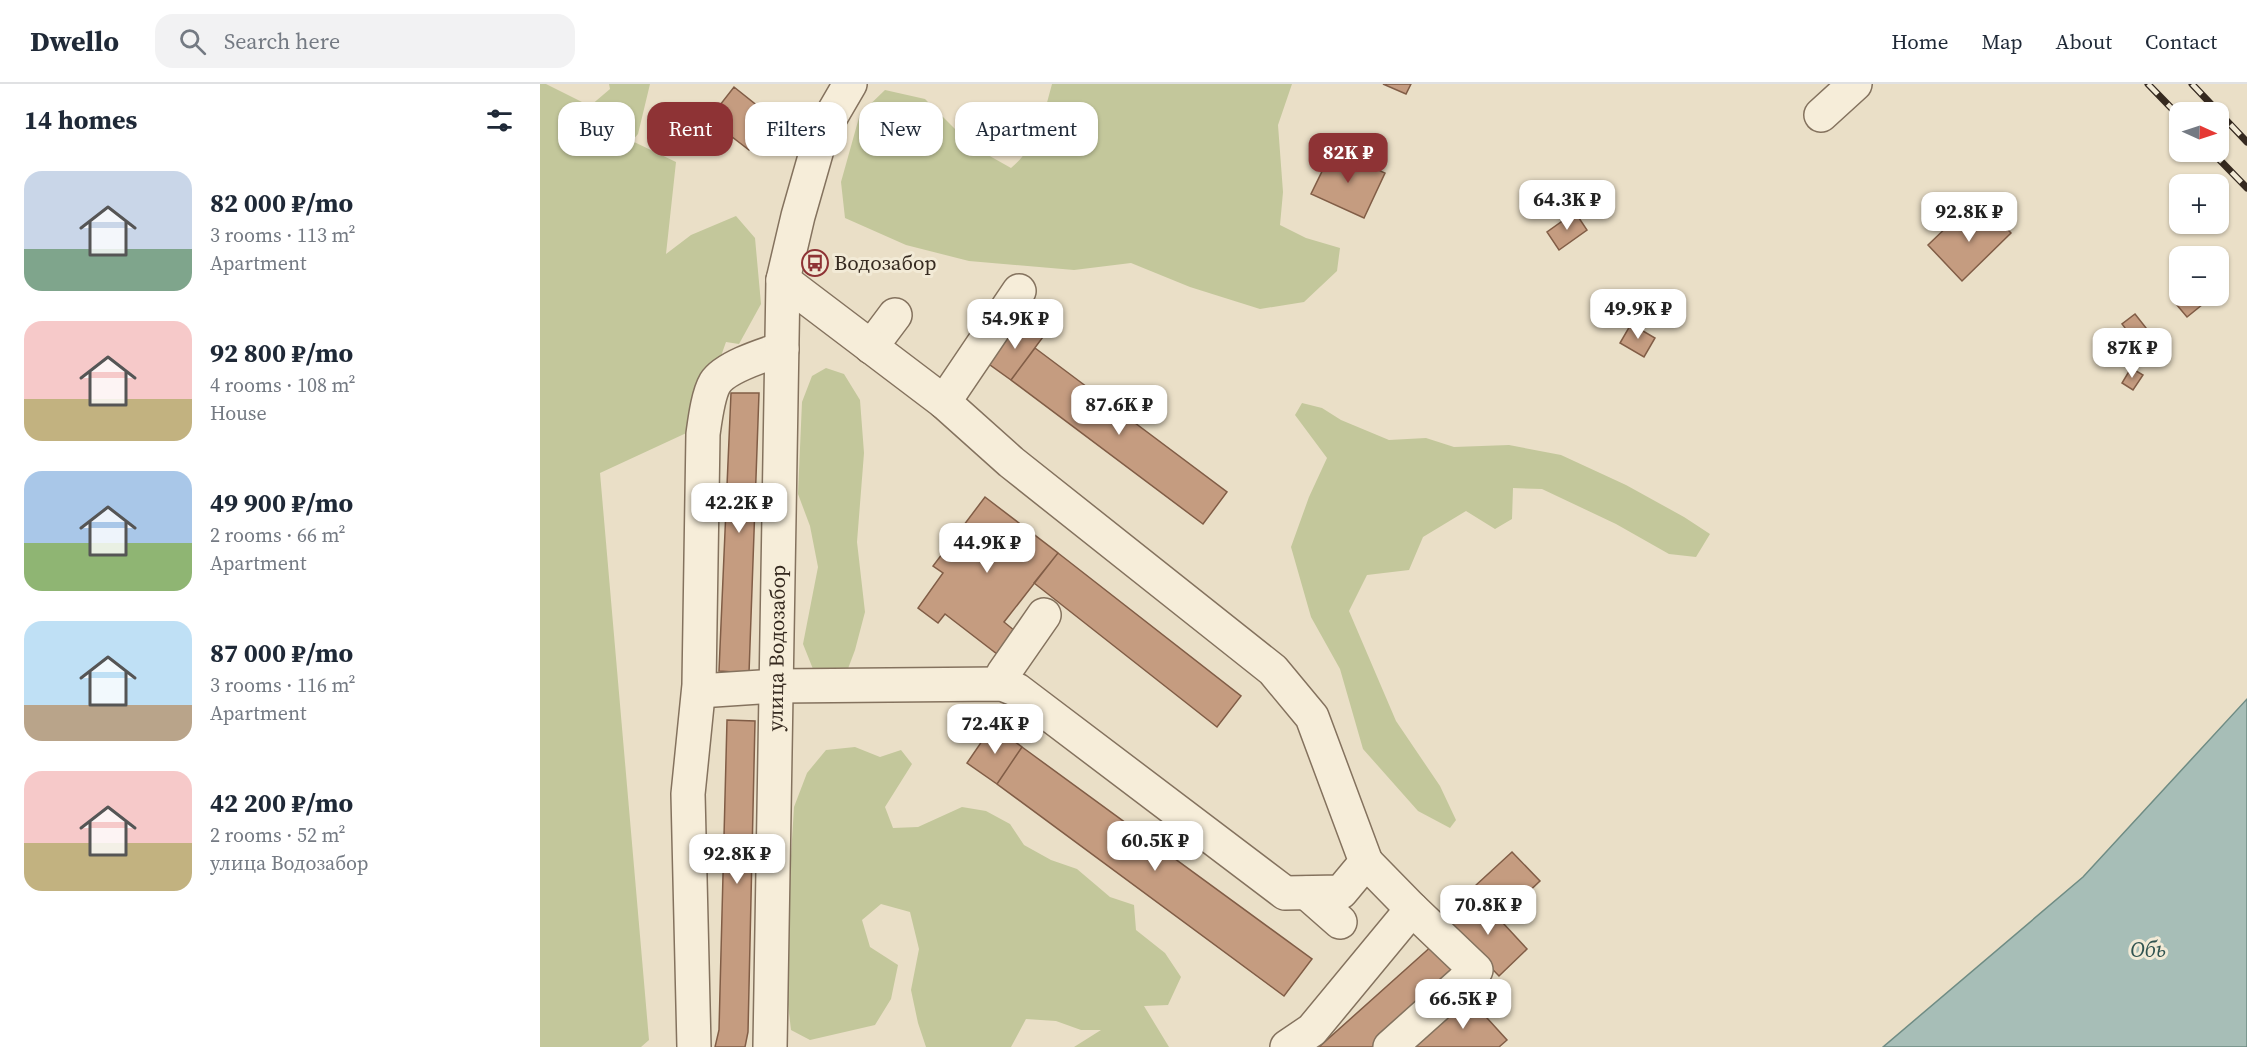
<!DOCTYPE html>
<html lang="en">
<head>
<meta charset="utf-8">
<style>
  body { margin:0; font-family:"Source Serif 4",serif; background:#f2f2f3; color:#1f2937; height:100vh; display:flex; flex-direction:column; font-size:22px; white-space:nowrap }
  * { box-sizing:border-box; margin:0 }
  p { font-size:20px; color:#747a83 }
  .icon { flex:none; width:33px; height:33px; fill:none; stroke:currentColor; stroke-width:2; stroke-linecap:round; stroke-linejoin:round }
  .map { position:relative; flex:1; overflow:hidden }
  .sheet { display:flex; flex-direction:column; background:#fff; width:540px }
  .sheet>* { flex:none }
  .hud { position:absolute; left:18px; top:18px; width:570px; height:54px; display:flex; gap:12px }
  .needle { width:39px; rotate:93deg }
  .tools { position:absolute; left:1629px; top:18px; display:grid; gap:12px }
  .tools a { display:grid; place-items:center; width:60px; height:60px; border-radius:12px; background:#fff; box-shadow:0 2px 4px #0004; font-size:30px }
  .price { position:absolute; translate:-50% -51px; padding:0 14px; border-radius:12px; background:#fff; color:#222; font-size:20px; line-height:39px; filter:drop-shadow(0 2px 3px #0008) }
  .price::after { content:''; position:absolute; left:50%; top:36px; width:18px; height:14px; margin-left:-9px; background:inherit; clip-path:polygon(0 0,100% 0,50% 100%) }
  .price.on { background:#8e3335; color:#fff }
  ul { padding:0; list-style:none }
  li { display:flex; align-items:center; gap:18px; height:150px; padding:0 24px }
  li span { display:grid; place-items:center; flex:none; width:168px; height:120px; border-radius:18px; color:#555 }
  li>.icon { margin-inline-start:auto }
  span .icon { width:72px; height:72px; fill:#fffc; stroke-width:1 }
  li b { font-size:26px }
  h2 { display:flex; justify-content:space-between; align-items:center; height:72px; padding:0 24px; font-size:26px }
  .tag { padding:0 21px; border-radius:18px; background:#fff; box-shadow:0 2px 4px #0004; font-size:21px; line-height:54px }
  .tag.on { background:#8e3335; color:#fff }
  header { display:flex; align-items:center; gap:36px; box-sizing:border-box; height:84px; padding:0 30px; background:#fff; border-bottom:2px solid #e0e1e3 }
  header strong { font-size:28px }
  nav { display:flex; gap:33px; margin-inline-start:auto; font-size:21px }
  .search { width:420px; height:54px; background:#f2f2f3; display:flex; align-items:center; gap:15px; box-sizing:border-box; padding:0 21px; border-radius:18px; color:#747a83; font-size:22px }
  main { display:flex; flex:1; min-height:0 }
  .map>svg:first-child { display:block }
  .green { fill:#c3c79b }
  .water { fill:#a7beb7; stroke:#6f8c84; stroke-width:1.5 }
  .building { fill:#c59c80; stroke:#815d46; stroke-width:1.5 }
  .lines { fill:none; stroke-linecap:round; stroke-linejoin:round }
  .minor-casing { stroke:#84725e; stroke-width:36 }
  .minor { stroke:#f6edd9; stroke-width:33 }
  .rail-casing { stroke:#362a20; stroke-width:7 }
  .rail { stroke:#f2ead6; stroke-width:4.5; stroke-dasharray:14; stroke-linecap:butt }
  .labels { text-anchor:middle; stroke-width:6; stroke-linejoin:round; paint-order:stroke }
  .poi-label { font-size:21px; fill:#362a20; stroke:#f2ead6; text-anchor:start }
  .street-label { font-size:21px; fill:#362a20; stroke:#f2ead6 }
  .water-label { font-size:22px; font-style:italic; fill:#315451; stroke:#f2ead6 }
</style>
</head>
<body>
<header>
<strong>Dwello</strong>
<div class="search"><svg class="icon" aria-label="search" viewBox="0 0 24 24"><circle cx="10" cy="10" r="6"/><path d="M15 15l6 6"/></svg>Search here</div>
<nav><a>Home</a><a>Map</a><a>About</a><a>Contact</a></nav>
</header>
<main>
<section class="sheet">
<h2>14 homes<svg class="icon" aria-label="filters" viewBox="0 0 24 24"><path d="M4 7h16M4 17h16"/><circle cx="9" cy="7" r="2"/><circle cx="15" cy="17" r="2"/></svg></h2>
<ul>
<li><span style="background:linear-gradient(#c9d6e8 65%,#7fa58c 0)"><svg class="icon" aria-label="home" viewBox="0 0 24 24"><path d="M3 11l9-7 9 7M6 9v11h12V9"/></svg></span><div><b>82 000 ₽/mo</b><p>3 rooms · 113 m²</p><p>Apartment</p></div></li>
<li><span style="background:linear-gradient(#f6c9c9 65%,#c2b280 0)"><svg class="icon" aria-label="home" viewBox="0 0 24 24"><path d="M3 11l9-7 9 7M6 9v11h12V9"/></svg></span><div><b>92 800 ₽/mo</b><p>4 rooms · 108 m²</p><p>House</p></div></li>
<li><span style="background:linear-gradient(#a9c7e8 60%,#8fb573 0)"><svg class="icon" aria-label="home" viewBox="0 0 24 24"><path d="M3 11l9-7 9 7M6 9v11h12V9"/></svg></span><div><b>49 900 ₽/mo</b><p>2 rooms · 66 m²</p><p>Apartment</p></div></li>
<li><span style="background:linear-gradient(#bfe0f5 70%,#b9a48a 0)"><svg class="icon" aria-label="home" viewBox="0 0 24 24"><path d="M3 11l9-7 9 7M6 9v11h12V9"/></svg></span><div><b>87 000 ₽/mo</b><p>3 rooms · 116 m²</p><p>Apartment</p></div></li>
<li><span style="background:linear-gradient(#f6c9c9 60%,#c2b280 0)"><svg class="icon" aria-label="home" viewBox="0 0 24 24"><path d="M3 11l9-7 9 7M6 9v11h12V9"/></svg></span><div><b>42 200 ₽/mo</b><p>2 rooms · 52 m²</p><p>улица Водозабор</p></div></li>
</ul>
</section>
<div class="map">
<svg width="1707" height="963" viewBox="0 0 1707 963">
  <rect width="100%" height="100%" fill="#eadfc7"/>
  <path class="green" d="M0 0H6L50 22 70 5 69 0H110L98 50 92 57 136 78 126 170 151 151 196 132 215 154 221 220 199 260 186 258 155 345 60 389 109 956 101 963H0Z
    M512 0H752L738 41 743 108 740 141 766 154 800 164 797 187 764 218 720 225 650 203 591 179 534 186 429 177 366 161 305 134 301 98 320 30 345 6 385 15 432 62 471 84C496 64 504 30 512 0Z
    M286 284 304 290 320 316 324 369 317 458 325 528 315 566 306 590 273 585 263 560 278 483 270 442 258 410 262 318 272 292Z
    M762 319 782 324 801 336 849 356 886 354 914 363 969 361 1021 371 1086 401 1144 433 1170 450 1156 473 1129 470 1076 440 1002 405 973 404 972 435 955 445 926 427 883 453 869 486 827 491 809 527 856 637 900 702 916 736 910 744 878 727 823 665 800 585 771 533 751 463 769 413 787 374 755 331Z
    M315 663 340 673 361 666 372 680 345 723 353 744 378 743 422 723 446 727 470 740 484 761 511 776 537 785 570 813 594 821 596 846 625 869 641 893 628 921 604 922 629 963H534L561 946H541L516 937 486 935 471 963H386L378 939 371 906 379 865 370 828 341 820 322 836 330 863 358 881 351 915 335 941 270 956 251 946 244 886 254 723 267 689 286 666Z"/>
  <path class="water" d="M1707 615V963H1343L1543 793Z"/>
  <path class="building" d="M843 0H871L866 10Z
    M194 3 234 35 209 66 169 35Z
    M793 65 845 89 824 134 771 110Z
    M1446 124 1471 149 1422 197 1388 161 1413 137 1423 147Z
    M1035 128 1047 146 1019 166 1007 148Z
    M1640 207V212H1673L1647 233 1631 214Z
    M1595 230 1614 254 1600 264 1582 240Z
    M479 235 503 253 471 296 446 278Z
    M1091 240 1115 254 1104 273 1080 259Z
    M495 264 687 408 663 440 471 296Z
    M1591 284 1603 291 1593 306 1582 299Z
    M191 309H219L209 589 179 587Z
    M445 413 518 469 464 538 475 547 457 570 405 530 398 539 378 524 403 489 393 482Z
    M518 469 701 612 677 643 494 499Z
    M187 636 215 637 208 948 205 963H175L179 946Z
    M453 641 482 663 457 700 427 679Z
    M482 663 772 875 744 912 457 700Z
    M972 768 1000 797 963 832 935 802Z
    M938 812 987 865 959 892 908 839Z
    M894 860 918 887 833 963H779Z
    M927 912 967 956 959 963H870Z"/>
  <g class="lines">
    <defs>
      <g id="minor">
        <path d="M1281 31 1315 0"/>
        <path d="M331 263 355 231"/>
        <path d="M404 318 479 207"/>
        <path d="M462 600 463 590 504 531"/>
        <path d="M159 607 237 602 462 600 477 606 745 809 801 808 826 778 772 633 733 586 471 378 404 318 243 196"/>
        <path d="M767 809 800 838"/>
        <path d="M154 963 148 710 159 601 163 350C165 336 168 311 175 299 185 283 224 271 242 265"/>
        <path id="s1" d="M230 963 243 196 258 132 282 48 310 0"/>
        <path d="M747 963 772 946 872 825 826 778"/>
        <path d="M850 963 936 886 872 825"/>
      </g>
    </defs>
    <use href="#minor" class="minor-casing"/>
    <use href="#minor" class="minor"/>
    <defs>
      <path id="rail" d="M1608 0 1640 33
        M1652 0 1707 58
        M1672 68 1707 104"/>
    </defs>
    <use href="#rail" class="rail-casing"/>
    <use href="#rail" class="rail"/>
  </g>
  <defs>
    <symbol id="bus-ring" viewBox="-11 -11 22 22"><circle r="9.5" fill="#f2ead6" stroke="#8e3335" stroke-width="1.5"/><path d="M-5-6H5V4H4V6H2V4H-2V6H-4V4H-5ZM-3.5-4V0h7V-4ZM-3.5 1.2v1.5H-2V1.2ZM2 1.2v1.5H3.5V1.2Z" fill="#8e3335"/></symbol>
  </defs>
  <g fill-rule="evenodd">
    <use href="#bus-ring" x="260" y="164" width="30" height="30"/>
  </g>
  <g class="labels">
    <g class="poi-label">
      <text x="294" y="186">Водозабор</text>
    </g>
    <g class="street-label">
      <text dy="7" stroke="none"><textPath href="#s1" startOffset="399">улица Водозабор</textPath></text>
    </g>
    <g class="water-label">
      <text x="1608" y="873">Обь</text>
    </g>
  </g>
</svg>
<div class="tools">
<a><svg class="needle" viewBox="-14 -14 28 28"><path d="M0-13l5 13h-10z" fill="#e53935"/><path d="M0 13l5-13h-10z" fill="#747a83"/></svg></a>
<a>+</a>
<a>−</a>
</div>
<b class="price on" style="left:808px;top:100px">82K ₽</b>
<b class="price" style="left:1027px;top:147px">64.3K ₽</b>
<b class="price" style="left:1429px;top:159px">92.8K ₽</b>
<b class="price" style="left:1098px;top:256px">49.9K ₽</b>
<b class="price" style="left:475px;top:266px">54.9K ₽</b>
<b class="price" style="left:1592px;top:295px">87K ₽</b>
<b class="price" style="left:579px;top:352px">87.6K ₽</b>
<b class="price" style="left:199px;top:450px">42.2K ₽</b>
<b class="price" style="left:447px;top:490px">44.9K ₽</b>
<b class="price" style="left:455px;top:671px">72.4K ₽</b>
<b class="price" style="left:615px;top:788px">60.5K ₽</b>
<b class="price" style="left:197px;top:801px">92.8K ₽</b>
<b class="price" style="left:948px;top:852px">70.8K ₽</b>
<b class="price" style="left:923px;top:946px">66.5K ₽</b>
<div class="hud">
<a class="tag">Buy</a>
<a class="tag on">Rent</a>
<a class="tag">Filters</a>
<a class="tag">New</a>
<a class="tag">Apartment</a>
</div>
</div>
</main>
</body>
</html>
